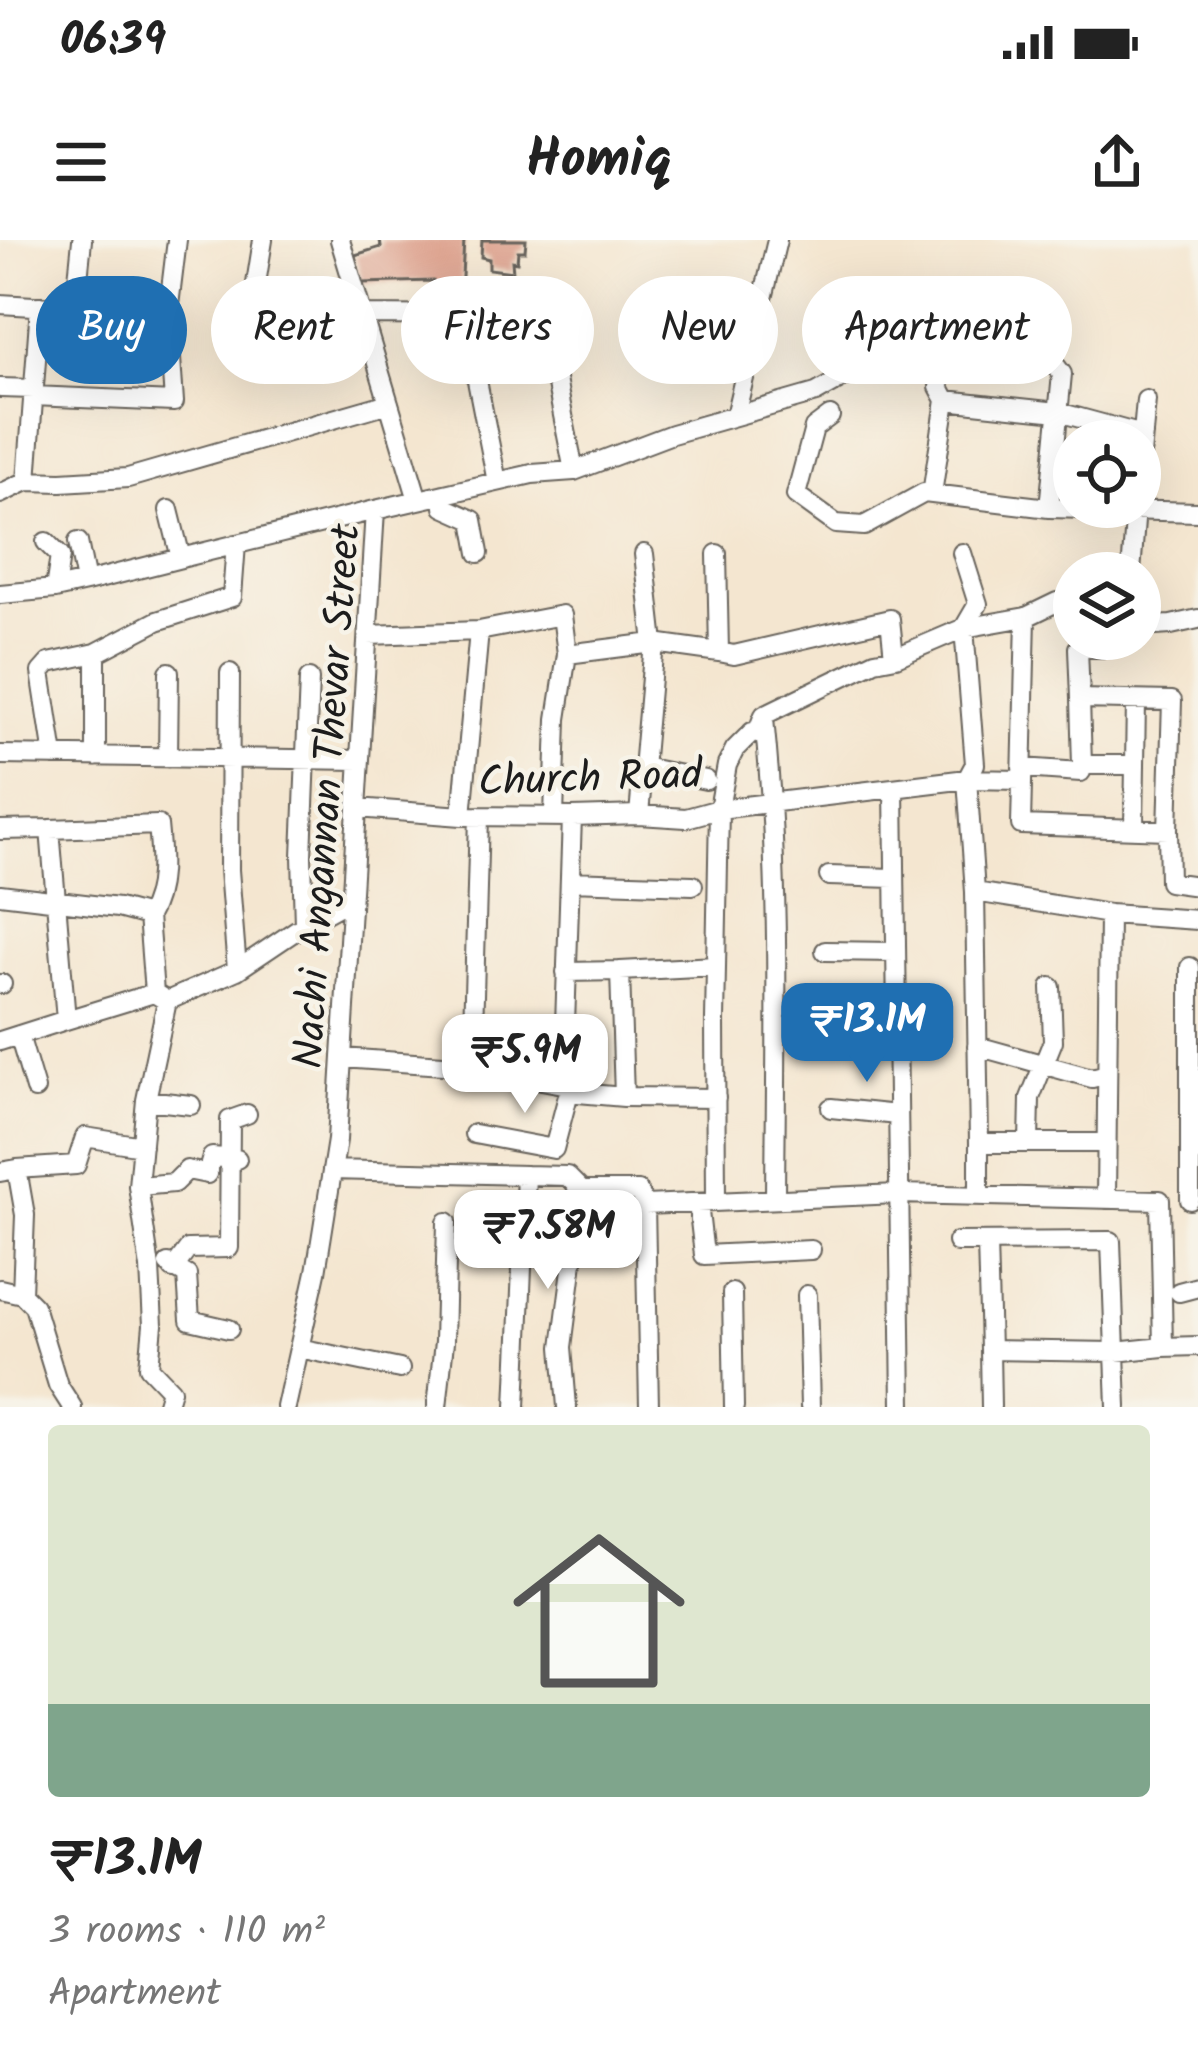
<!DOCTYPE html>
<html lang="en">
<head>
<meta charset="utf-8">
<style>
  body { margin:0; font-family:Kalam,sans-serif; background:#f6f6f6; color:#222; height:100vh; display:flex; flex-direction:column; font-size:45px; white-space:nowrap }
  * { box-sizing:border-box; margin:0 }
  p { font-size:39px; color:#767676 }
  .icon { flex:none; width:66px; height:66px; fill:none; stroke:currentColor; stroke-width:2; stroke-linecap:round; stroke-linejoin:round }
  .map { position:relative; height:1167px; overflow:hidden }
  .panel { display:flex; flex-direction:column; background:#fff; flex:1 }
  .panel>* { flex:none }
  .guide { position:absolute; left:36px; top:36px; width:1128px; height:108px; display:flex; gap:24px }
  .tools { position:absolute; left:1053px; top:180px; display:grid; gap:24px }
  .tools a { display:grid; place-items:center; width:108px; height:108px; border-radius:50%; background:#fff; box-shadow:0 12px 48px #0002; font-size:60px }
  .price { position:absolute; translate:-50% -102px; padding:0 27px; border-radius:24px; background:#fff; color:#222; font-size:39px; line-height:78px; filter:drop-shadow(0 3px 6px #0008) }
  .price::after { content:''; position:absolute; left:50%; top:72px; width:36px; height:27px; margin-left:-18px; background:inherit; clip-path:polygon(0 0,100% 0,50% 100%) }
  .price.selected { background:#1f6fb2; color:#fff }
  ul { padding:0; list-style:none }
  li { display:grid; align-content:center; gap:24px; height:636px; padding:0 48px }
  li+li { border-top:3px solid #e0e0e0 }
  li span { display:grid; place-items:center; height:372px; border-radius:12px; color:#555 }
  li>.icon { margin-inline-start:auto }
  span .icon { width:216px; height:216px; fill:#fffc; stroke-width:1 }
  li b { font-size:51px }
  .chip { padding:0 42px; border-radius:54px; background:#fff; box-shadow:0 12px 48px #0002; font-size:42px; line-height:108px }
  .chip.selected { background:#1f6fb2; color:#fff }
  .status { display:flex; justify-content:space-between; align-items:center; height:84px; padding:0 60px; background:#fff; direction:ltr }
  .status svg { height:33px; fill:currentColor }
  header { display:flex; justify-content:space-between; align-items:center; height:156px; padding:0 48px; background:#fff; font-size:54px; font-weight:700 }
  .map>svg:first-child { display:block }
  .building { fill:#da9984 }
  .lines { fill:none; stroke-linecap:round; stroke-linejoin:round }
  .minor-casing { stroke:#68635b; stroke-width:22 }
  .minor { stroke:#fff; stroke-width:18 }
  .labels { text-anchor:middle; stroke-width:9; stroke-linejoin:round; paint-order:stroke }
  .street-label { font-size:42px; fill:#1c1c1c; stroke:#f7f3e8 }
</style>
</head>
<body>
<div class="status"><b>06:39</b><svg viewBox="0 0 49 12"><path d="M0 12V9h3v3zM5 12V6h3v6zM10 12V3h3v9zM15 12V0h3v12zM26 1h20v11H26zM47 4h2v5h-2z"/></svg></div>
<header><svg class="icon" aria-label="menu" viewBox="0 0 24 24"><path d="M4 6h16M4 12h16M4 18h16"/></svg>Homiq<svg class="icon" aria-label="share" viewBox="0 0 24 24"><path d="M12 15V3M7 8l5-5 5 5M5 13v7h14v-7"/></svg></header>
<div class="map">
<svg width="1198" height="1167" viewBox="0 0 1198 1167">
  <rect width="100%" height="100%" fill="#f7f3e8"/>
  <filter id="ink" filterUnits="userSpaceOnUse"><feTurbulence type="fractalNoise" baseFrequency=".00833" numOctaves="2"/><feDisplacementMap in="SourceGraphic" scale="24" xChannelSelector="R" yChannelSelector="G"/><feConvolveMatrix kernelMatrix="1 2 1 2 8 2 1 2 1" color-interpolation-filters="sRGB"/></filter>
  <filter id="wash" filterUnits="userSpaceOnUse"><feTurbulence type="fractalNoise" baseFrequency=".004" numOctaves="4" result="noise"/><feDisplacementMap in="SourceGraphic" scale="48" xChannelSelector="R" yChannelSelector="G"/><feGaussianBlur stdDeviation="2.7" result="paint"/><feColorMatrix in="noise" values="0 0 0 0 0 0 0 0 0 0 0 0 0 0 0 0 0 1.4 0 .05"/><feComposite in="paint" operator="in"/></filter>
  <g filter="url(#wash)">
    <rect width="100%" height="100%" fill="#f4e6d0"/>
    <g id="blocks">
      <path class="building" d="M380 0H464L460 72H434L433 41 362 43 355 15 381 7Z
        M482 0H526L525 11H518L517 22 512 21 513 32 489 29V19L481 17Z"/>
    </g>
  </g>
  <g filter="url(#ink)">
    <use href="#blocks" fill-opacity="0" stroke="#68635b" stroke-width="3"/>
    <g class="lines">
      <defs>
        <path id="minor" d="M263 0 251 75 301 77 360 68
          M340 0 418 260
          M0 64 168 74 177 0
          M40 66 27 241 61 242 128 238 389 163
          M75 69 82 0
          M363 75 486 76
          M548 99 574 231
          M470 105 497 242
          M0 148 34 149
          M33 156 174 162 168 74
          M946 160 1058 172 1143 195
          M735 176 777 0
          M1140 227 1146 160
          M0 254 27 241
          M444 254V267L473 280 479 313
          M932 254 946 160 939 147
          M1049 268 1198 272
          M169 270 181 318 375 270
          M46 302 60 316 55 349
          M78 302 86 342 181 318
          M962 313 978 364 964 388 975 524 967 539 975 652 979 903H1106
          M1131 333 1136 267
          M0 354 55 349 86 342
          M1074 367 1057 362 1026 377 1021 585 1168 590
          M1140 387 1171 385 1198 379
          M368 395 479 391 562 375 567 414 557 479 554 577
          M1102 399V408H1078L1080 459 1172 461 1168 590 1169 642 1198 646
          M719 412 734 415 890 379 894 417
          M567 414 654 403 719 412 717 314
          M230 433 229 630 237 730
          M1080 459 1082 525H1135
          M764 479C781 640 776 798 775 959
          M0 515 360 520
          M54 516 41 432 49 423 96 413 157 381 232 357 236 304
          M96 517V413
          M168 518 169 432
          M643 527 706 540
          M1022 528 1081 532 1082 525
          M894 548 902 1167
          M357 568 462 576 572 577 639 575 686 578 719 569 967 539 1022 540
          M639 575 654 403 644 314
          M462 576 479 391
          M1134 588 1136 461
          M50 589 158 585C161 614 164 650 148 676
          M0 590 50 589 66 780 154 753
          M829 636 894 638
          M570 641 693 645
          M975 652 1109 674 1198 680
          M0 654 118 668 148 676 154 753 167 761 146 860 138 946 150 1028 153 1085 149 1127 171 1150 166 1167
          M304 685 302 616 309 439
          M825 711 895 712
          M1190 727V960
          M566 732 620 731
          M0 744H2
          M167 761 237 730 304 685 351 659
          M813 789 896 797
          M19 795 35 849
          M0 801 66 780
          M977 806 1092 838 1107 834
          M342 818 472 827 563 844 572 577
          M472 827 479 576
          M563 844 578 853 624 857 620 731 716 726
          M624 857 716 858
          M146 860 191 865
          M831 868 897 875
          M474 894 554 909 570 848
          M979 903V956
          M1029 903 1030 858 1053 801 1051 747
          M17 929 76 925 85 897 142 906
          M332 930 567 936 582 951H638L645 965 649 1167
          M0 932 17 929 25 975 22 1054
          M138 946 174 943 187 930 207 934 212 917 237 919
          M1106 959 1109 674
          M716 962 715 780 719 569 727 525 735 509 752 492 757 493 764 475 875 421 896 417 964 388 1026 377
          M698 963 704 1015 811 1010
          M645 965 898 954 1160 960 1163 1107 1198 1106
          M957 1002 1111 1001 1117 1167
          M987 1002 990 1110
          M168 1024 187 1035 190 1080 229 1089
          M173 1029 188 1009 229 1008 230 880 247 874
          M0 1049 22 1054 34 1066 58 1145 72 1167
          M1179 1052 1198 1047
          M732 1053 734 1167
          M807 1055 810 1167
          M299 1108 400 1129
          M286 1167 316 1032 337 900 375 270 532 234 574 231 672 194 816 153 853 132 870 79 1025 85 1062 134 1049 268 924 253 864 286 836 284 796 255 814 188 830 176
          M437 1167 444 1102 447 982
          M516 1167 526 935
          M567 1167 562 1107 582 951
          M991 1167 990 1110 1115 1112 1163 1107"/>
      </defs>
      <use href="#minor" class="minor-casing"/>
      <use href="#minor" class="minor"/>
    </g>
  </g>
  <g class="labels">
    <g class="street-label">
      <text transform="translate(590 536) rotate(-2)" y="15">Church Road</text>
      <text transform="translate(325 556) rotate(-86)" y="15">Nachi Angannan Thevar Street</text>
    </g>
  </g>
</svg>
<div class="tools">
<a><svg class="icon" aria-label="locate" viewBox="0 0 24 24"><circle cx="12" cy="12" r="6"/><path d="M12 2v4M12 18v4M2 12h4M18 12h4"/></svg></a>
<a><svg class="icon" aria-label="layers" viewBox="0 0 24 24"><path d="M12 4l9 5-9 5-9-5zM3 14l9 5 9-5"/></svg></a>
</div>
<b class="price selected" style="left:867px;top:845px">₹13.1M</b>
<b class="price" style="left:525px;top:876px">₹5.9M</b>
<b class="price" style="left:548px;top:1052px">₹7.58M</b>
<div class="guide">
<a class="chip selected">Buy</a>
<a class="chip">Rent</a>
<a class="chip">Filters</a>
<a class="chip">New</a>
<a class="chip">Apartment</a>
</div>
</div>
<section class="panel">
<ul>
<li><span style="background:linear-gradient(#dfe7d0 75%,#7fa58c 0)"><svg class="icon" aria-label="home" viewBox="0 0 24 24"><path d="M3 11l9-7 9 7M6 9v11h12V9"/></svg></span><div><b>₹13.1M</b><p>3 rooms · 110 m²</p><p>Apartment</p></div></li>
</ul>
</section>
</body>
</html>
